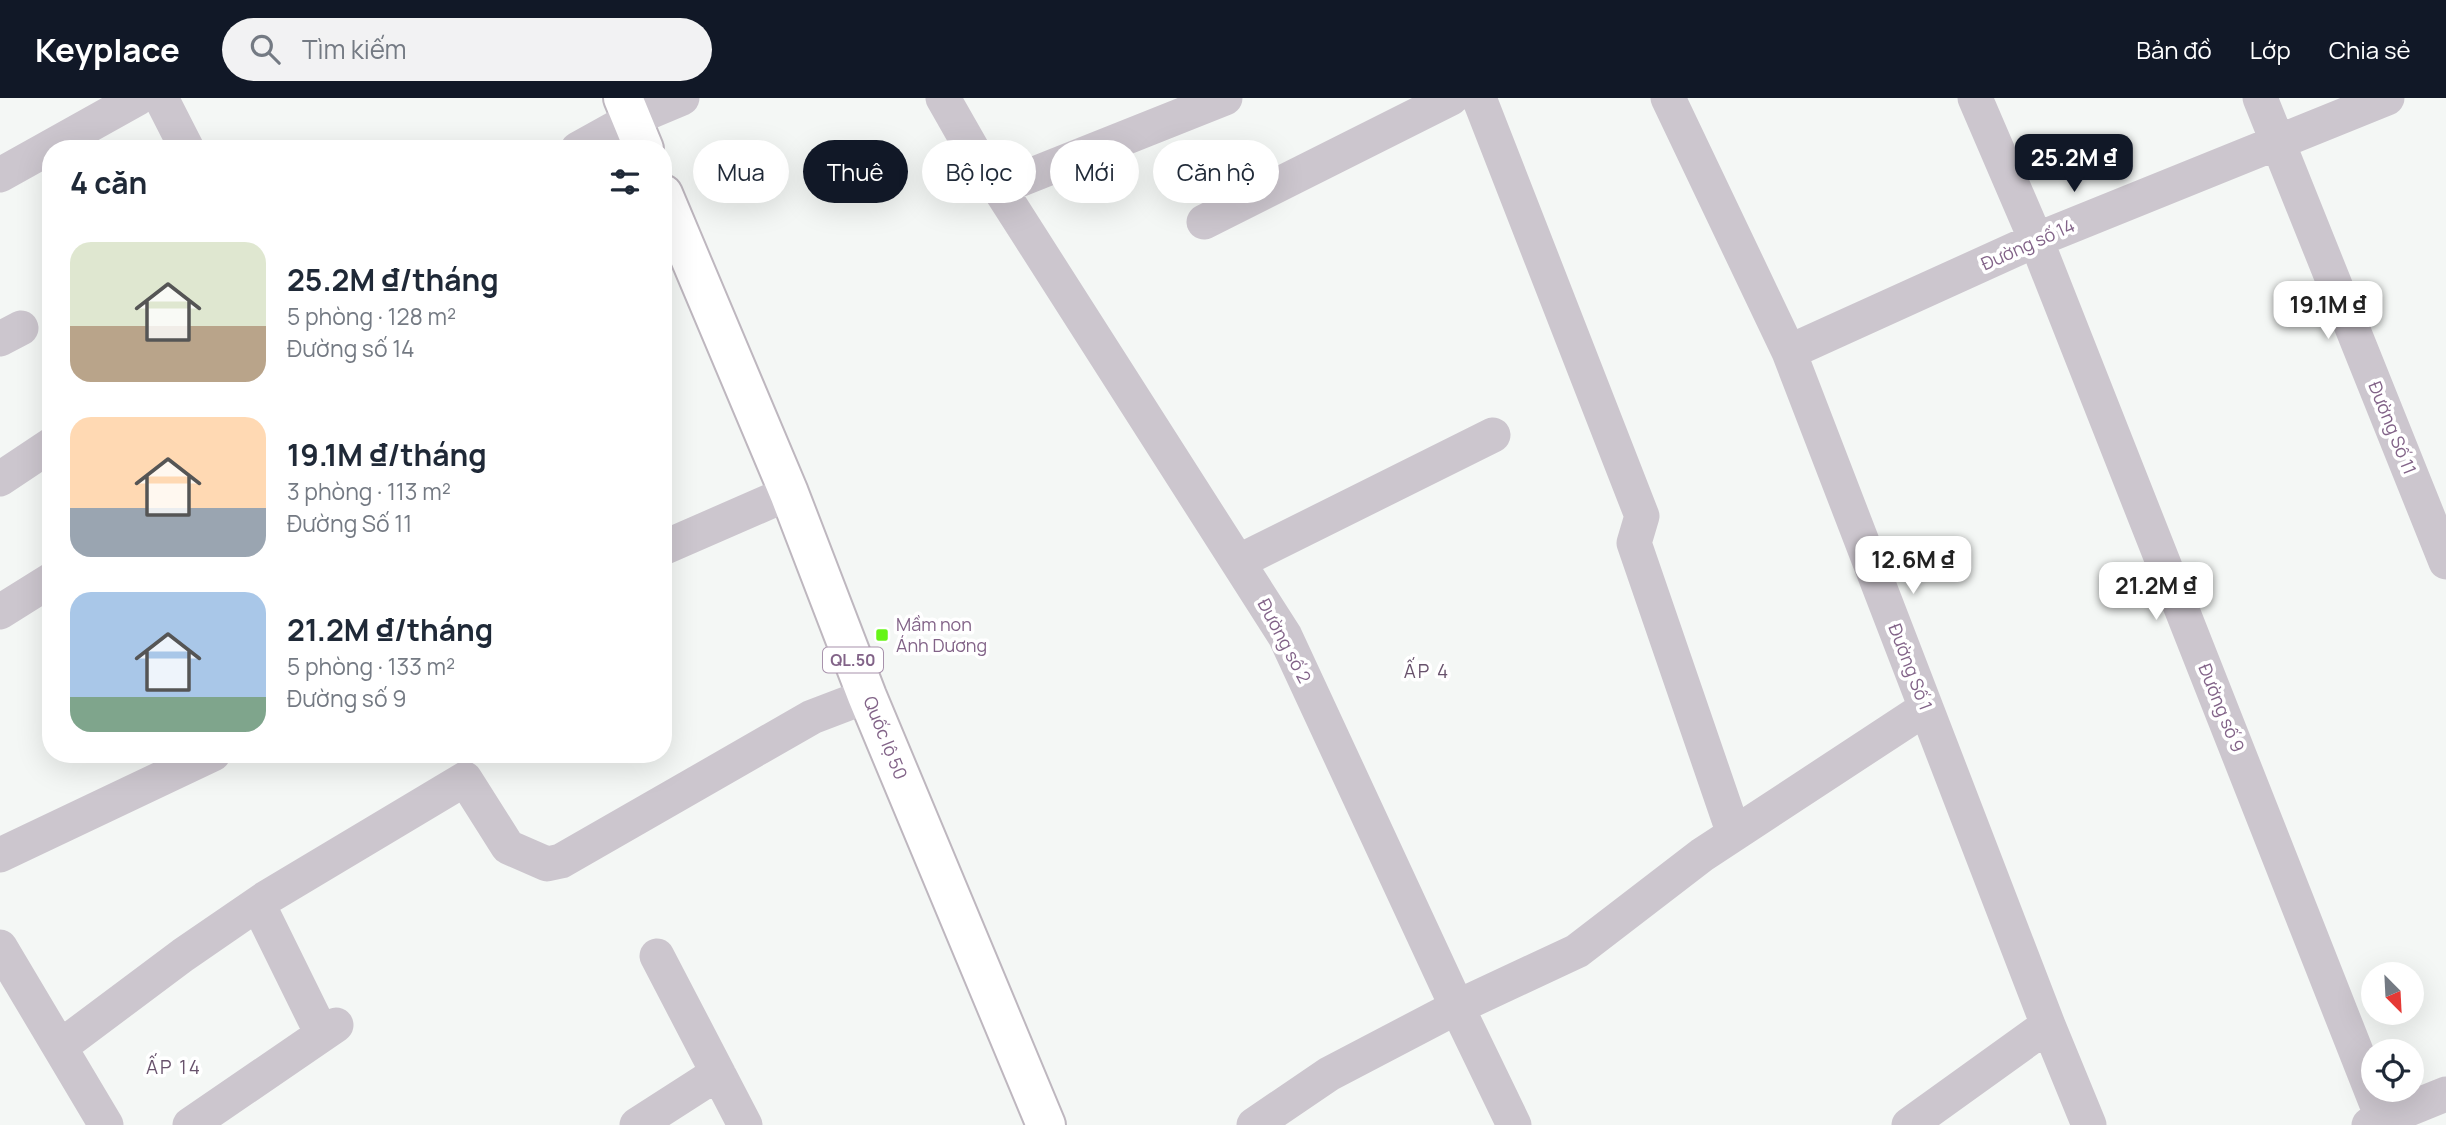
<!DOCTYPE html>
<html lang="vi">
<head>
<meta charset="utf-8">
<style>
  body { margin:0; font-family:Manrope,sans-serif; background:#f2f2f3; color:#1f2937; height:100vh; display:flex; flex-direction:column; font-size:26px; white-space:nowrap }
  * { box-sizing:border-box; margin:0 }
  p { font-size:23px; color:#747a83 }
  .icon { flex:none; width:38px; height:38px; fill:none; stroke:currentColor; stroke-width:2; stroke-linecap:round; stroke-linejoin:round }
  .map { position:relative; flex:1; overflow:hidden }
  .sheet { position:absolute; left:42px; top:42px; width:630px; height:623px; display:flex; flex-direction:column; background:#fff; border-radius:28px; box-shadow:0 7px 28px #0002 }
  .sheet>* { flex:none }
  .top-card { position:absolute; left:693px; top:42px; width:665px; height:63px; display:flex; gap:14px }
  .needle { width:46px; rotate:156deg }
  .tools { position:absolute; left:2361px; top:864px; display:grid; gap:14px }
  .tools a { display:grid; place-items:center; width:63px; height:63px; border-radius:50%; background:#fff; box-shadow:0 7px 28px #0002; font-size:35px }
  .price { position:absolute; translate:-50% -60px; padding:0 16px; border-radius:14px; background:#fff; color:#222; font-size:23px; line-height:46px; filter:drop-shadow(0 2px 4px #0008) }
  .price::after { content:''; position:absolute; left:50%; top:42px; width:21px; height:16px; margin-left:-10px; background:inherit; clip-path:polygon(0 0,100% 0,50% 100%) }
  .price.selected { background:#111827; color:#fff }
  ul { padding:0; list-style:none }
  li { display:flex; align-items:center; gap:21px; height:175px; padding:0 28px }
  li span { display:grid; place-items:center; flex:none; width:196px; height:140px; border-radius:21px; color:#555 }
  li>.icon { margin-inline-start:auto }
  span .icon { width:84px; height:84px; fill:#fffc; stroke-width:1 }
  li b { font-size:30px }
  h2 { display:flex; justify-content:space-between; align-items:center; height:84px; padding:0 28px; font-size:30px }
  .chip { padding:0 24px; border-radius:32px; background:#fff; box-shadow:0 7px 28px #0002; font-size:24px; line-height:63px }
  .chip.selected { background:#111827; color:#fff }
  header { display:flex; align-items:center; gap:42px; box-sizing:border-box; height:98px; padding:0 35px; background:#111827; color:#fff }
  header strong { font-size:33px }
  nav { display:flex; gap:38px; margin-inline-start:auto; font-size:24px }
  .search { width:490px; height:63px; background:#f2f2f3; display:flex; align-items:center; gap:18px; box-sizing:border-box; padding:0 24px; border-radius:38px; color:#747a83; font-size:26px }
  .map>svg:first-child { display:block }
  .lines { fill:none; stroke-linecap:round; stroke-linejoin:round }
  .major-casing { stroke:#beb7bf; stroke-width:42 }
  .minor { stroke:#ccc6ce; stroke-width:35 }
  .major { stroke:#fff; stroke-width:38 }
  .poi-dot { fill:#66f516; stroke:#fff; stroke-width:2.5 }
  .labels { text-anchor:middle; stroke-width:7; stroke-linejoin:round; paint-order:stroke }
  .shield { fill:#fff; stroke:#a892ac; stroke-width:2 }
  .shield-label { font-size:16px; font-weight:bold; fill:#826388 }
  .street-label { font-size:18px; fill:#826388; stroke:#fff }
  .poi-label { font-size:18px; fill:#826388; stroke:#fff; text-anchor:start }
  .neighbourhood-label { font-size:19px; letter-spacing:2px; fill:#68526c; stroke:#fff }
</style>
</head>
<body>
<header>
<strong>Keyplace</strong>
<div class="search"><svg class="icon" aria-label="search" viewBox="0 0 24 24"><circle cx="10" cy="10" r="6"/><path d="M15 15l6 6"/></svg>Tìm kiếm</div>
<nav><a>Bản đồ</a><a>Lớp</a><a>Chia sẻ</a></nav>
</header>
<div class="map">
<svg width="2446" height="1027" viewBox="0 0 2446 1027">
  <rect width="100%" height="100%" fill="#f4f7f5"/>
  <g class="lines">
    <defs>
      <path id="major" d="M623 0 644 51
        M663 96 789 395 867 598 1046 1027"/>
    </defs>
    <use href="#major" class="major-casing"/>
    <path class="minor" d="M161 0 187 51
      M943 0 972 51 999 90 1285 538 1457 909 1514 1027
      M1479 0 1642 418 1634 445 1734 736
      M1668 0 1789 254 2048 927 2089 1027
      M1975 0 2036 142 2385 1027
      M2260 0 2446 464
      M578 51 632 21 682 0
      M0 77 138 0
      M999 90 1225 0
      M1204 124 1451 0
      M0 241 21 230
      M1789 254 2036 142 2387 0
      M0 381 51 347
      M663 450 789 395
      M1238 464 1493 337
      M0 514 51 482
      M0 757 213 656
      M258 806 322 936
      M0 849 106 1027
      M657 858 745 1027
      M60 949 183 857 266 800 465 681 508 749 547 766 561 763 812 619 867 598
      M190 1027 336 927
      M637 1027 718 975
      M1254 1027 1329 976 1457 909 1577 853 1702 757 1926 610
      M1909 1027 2048 927
      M2369 1027 2446 996"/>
    <use href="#major" class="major"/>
  </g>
  <rect class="poi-dot" x="875" y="530" width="14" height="14" rx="3.5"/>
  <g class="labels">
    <rect class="shield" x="823" y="549.5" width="60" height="25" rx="5"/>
    <g class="shield-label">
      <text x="853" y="568">QL.50</text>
    </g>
    <g class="street-label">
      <text transform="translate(2028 147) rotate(-24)" y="6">Đường số 14</text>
      <text transform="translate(2392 330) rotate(68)" y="6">Đường Số 11</text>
      <text transform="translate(1284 543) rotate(62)" y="6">Đường số 2</text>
      <text transform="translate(1910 569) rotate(69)" y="6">Đường Số 1</text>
      <text transform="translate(2221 610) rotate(68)" y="6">Đường số 9</text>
      <text transform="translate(885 640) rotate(68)" y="6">Quốc lộ 50</text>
    </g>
    <g class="poi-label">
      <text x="896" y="533">Mầm non<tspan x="896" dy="21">Ánh Dương</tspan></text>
    </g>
    <g class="neighbourhood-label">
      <text x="1427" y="580">ẤP 4</text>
      <text x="174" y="976">ẤP 14</text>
    </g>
  </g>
</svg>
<div class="tools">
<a><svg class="needle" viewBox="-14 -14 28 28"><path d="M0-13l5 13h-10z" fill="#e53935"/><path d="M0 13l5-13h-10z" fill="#747a83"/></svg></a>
<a><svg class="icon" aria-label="locate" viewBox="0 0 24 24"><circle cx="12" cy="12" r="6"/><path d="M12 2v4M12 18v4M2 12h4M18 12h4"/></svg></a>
</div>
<b class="price selected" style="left:2074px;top:96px">25.2M ₫</b>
<b class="price" style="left:2328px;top:243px">19.1M ₫</b>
<b class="price" style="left:1913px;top:498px">12.6M ₫</b>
<b class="price" style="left:2156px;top:524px">21.2M ₫</b>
<div class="top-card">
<a class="chip">Mua</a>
<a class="chip selected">Thuê</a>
<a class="chip">Bộ lọc</a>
<a class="chip">Mới</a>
<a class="chip">Căn hộ</a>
</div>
<section class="sheet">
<h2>4 căn<svg class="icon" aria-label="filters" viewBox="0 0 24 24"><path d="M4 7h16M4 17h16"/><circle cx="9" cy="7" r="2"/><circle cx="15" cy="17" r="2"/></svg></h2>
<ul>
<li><span style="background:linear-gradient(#dfe7d0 60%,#b9a48a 0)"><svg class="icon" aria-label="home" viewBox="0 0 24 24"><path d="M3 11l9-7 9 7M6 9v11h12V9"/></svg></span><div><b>25.2M ₫/tháng</b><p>5 phòng · 128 m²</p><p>Đường số 14</p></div></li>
<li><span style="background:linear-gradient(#ffd9b3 65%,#9aa5b1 0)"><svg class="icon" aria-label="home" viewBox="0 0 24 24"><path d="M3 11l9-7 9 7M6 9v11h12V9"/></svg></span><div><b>19.1M ₫/tháng</b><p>3 phòng · 113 m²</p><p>Đường Số 11</p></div></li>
<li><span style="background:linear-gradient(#a9c7e8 75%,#7fa58c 0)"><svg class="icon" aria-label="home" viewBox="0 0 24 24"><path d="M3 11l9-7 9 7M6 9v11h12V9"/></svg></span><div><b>21.2M ₫/tháng</b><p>5 phòng · 133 m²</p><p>Đường số 9</p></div></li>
</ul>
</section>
</div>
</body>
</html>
